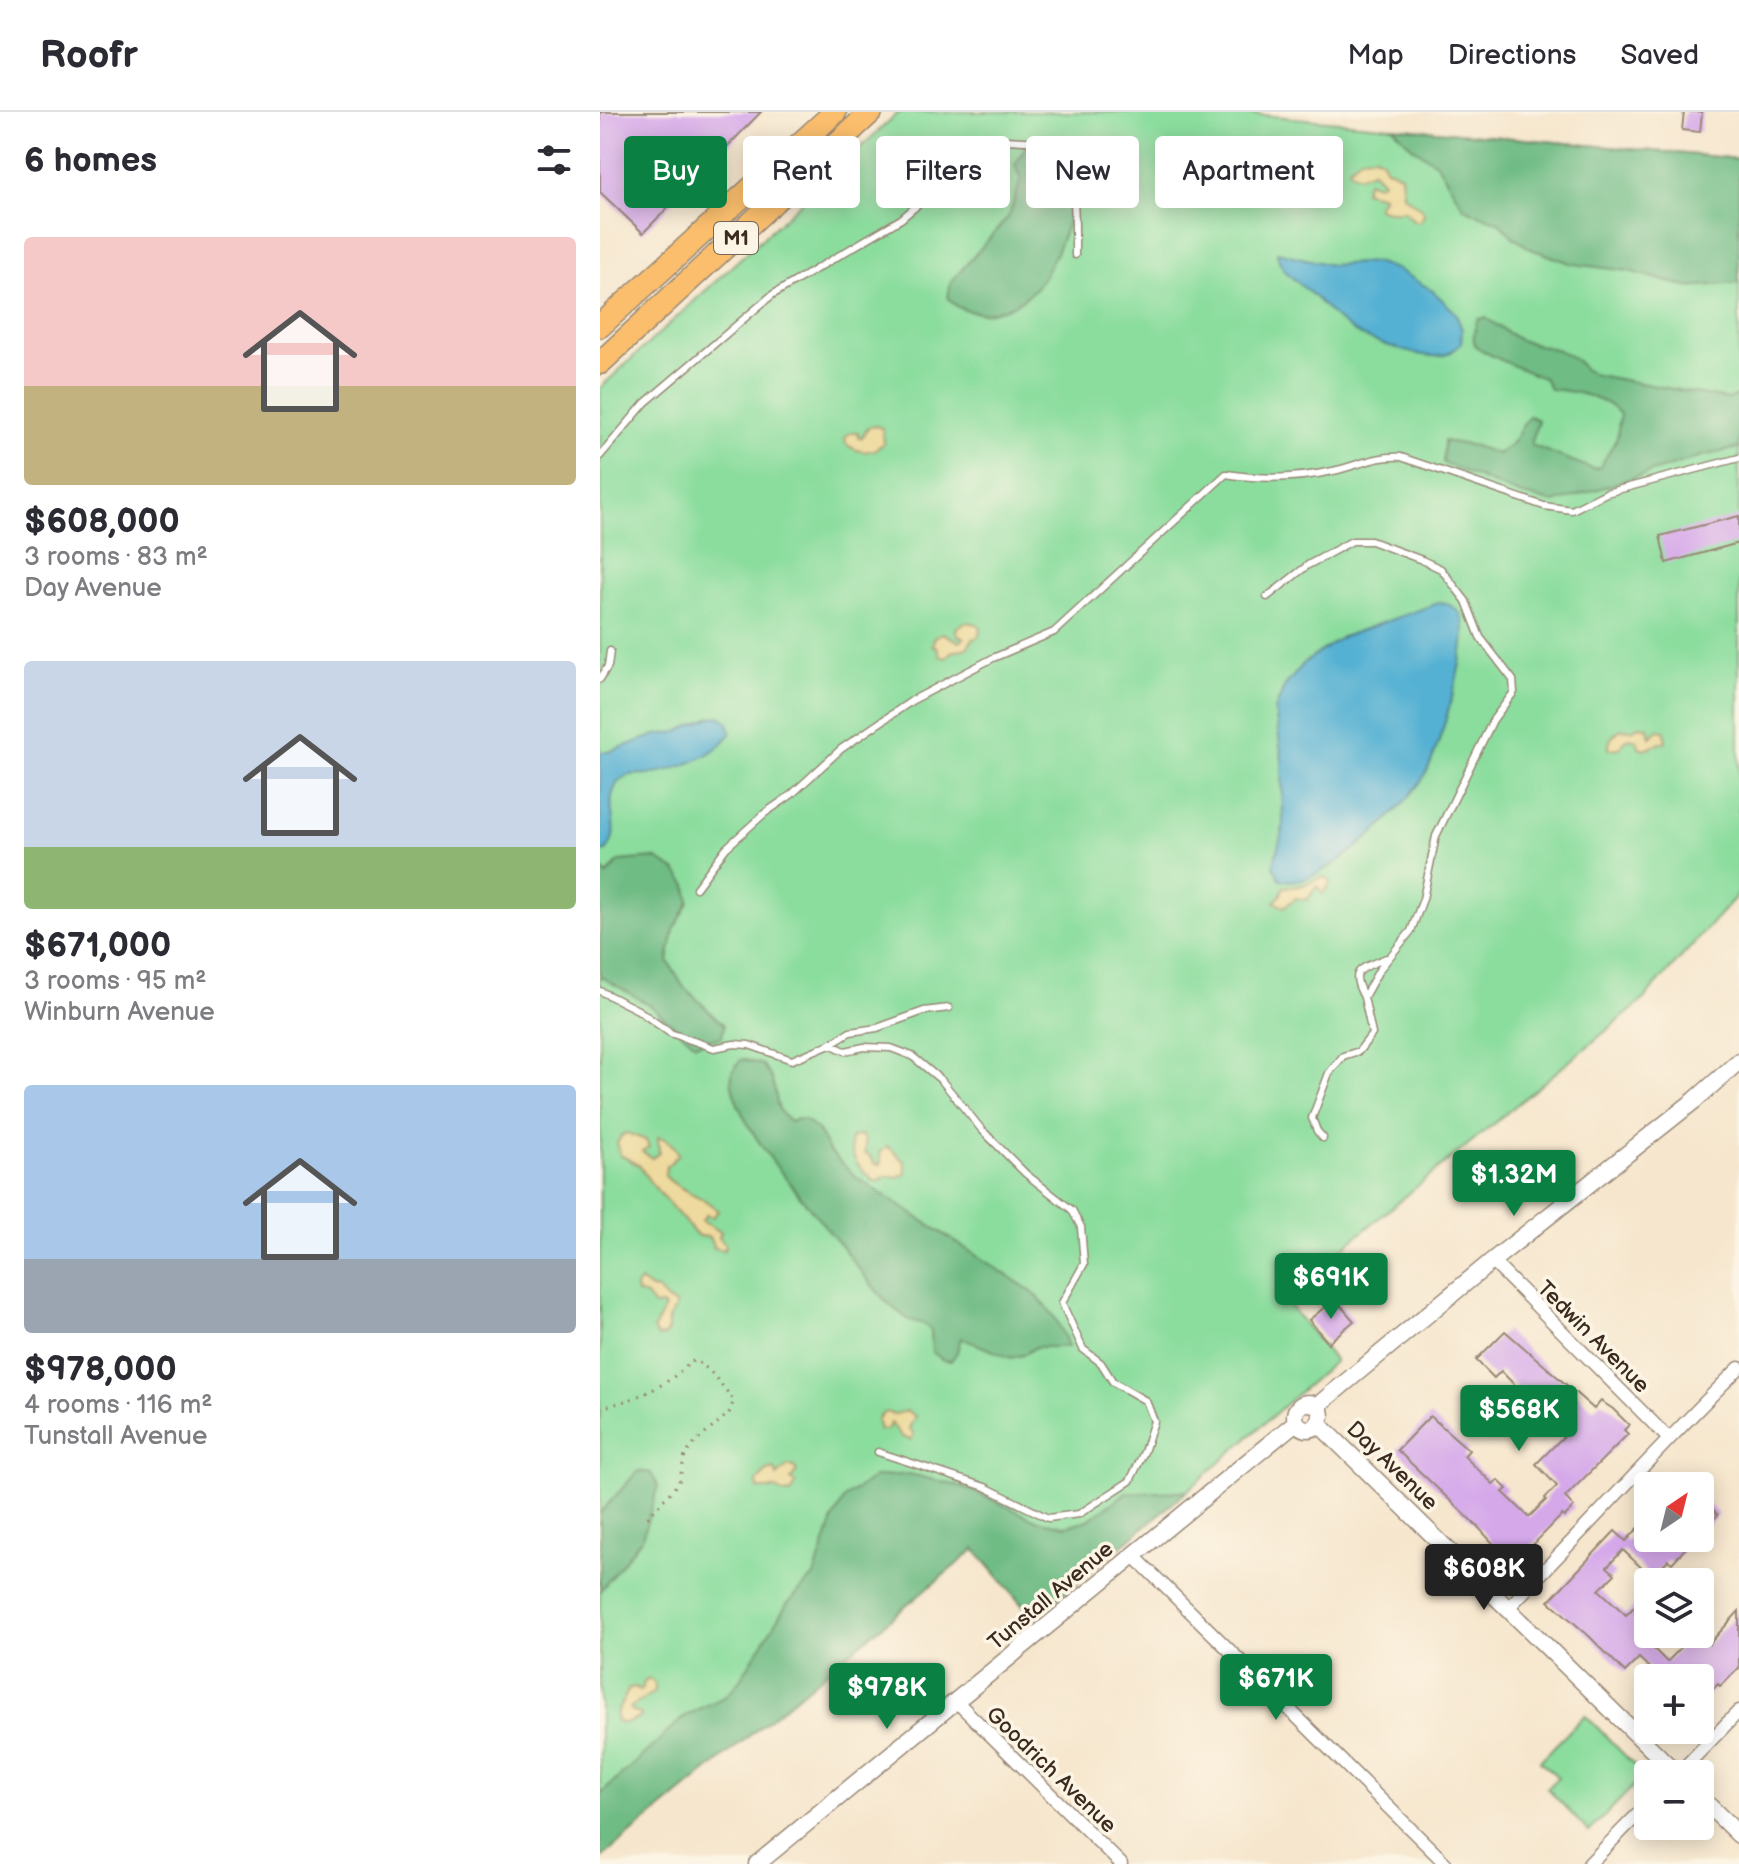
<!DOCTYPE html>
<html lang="en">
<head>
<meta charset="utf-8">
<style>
  body { margin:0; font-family:"Balsamiq Sans",sans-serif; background:#f2f2f3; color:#2b2b33; height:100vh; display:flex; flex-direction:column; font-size:30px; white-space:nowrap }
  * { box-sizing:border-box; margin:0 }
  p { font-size:26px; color:#7c7c81 }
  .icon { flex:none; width:44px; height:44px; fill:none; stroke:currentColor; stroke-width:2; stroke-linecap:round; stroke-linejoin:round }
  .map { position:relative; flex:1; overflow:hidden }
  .details { display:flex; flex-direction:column; background:#fff; width:600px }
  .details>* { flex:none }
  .top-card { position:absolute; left:24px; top:24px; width:760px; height:72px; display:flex; gap:16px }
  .needle { width:52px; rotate:35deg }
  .tools { position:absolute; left:1034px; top:1360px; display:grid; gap:16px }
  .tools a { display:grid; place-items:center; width:80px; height:80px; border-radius:8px; background:#fff; box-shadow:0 4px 20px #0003; font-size:40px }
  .price { position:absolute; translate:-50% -68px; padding:0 18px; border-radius:8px; background:#0b8043; color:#fff; font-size:26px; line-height:52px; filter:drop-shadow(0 2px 4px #0008) }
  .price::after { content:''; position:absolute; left:50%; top:48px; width:24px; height:18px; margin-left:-12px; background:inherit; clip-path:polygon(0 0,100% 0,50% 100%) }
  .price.current { background:#222; color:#fff }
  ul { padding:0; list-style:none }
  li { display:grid; align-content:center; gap:16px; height:424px; padding:0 24px }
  li span { display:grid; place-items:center; height:248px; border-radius:8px; color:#555 }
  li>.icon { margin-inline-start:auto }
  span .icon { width:144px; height:144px; fill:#fffc; stroke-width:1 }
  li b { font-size:34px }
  h2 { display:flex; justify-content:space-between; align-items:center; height:96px; padding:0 24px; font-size:34px }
  .pill { padding:0 28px; border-radius:8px; background:#fff; box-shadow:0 4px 20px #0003; font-size:28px; line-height:72px }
  .pill.current { background:#0b8043; color:#fff }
  header { display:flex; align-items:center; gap:48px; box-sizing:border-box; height:112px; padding:0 40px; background:#fff; border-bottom:2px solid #e1e1e2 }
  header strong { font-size:38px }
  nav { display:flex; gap:44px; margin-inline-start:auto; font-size:28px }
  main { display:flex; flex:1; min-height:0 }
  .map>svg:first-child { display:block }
  .green { fill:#8bdd9e; stroke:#63845e; stroke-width:2 }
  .forest { fill:#70bc85; stroke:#567352; stroke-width:2 }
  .sand { fill:#eeda9e; stroke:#94825e; stroke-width:2 }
  .water { fill:#54b1d3; stroke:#486e78; stroke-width:2 }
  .building { fill:#d5a8ea }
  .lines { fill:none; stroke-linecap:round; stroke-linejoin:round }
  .service-casing { stroke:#988876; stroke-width:9 }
  .minor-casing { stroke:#988876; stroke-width:15 }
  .tertiary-casing { stroke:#988876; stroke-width:19 }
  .motorway-casing { stroke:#988876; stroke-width:25 }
  .path { stroke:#988876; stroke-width:3; stroke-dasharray:2 6; stroke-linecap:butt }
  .service { stroke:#fff; stroke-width:6 }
  .minor { stroke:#fff; stroke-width:12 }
  .tertiary { stroke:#fff; stroke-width:16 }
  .motorway { stroke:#fabe6d; stroke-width:22 }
  .labels { text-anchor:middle; stroke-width:7; stroke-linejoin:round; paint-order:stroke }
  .shield { fill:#fcf5e5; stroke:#75675a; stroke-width:2 }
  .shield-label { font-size:20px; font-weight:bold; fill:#3b2a1e }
  .street-label { font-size:22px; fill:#3b2a1e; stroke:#fcf5e5 }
</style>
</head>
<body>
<header>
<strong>Roofr</strong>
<nav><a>Map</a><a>Directions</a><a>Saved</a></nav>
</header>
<main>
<section class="details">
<h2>6 homes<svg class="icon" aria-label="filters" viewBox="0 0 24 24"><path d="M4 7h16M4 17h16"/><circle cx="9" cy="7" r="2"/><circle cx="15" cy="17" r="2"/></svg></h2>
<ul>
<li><span style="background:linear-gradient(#f6c9c9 60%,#c2b280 0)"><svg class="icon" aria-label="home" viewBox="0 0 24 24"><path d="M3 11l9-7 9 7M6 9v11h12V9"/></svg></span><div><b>$608,000</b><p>3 rooms · 83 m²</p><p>Day Avenue</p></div></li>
<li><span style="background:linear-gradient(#c9d6e8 75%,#8fb573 0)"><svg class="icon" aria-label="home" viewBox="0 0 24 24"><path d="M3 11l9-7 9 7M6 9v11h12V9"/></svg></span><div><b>$671,000</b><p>3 rooms · 95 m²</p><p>Winburn Avenue</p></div></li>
<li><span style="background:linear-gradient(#a9c7e8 70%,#9aa5b1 0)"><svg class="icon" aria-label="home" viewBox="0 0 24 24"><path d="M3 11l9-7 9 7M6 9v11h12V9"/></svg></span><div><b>$978,000</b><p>4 rooms · 116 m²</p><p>Tunstall Avenue</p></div></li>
</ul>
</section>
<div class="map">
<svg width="1139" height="1752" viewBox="0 0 1139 1752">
  <rect width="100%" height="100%" fill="#fcf5e5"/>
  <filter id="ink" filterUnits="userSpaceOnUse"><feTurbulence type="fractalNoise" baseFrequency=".0125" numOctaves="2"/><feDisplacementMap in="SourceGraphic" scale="16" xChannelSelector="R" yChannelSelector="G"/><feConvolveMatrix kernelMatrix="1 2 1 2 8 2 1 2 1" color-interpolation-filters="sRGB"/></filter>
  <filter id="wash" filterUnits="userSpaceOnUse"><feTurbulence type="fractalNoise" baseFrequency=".006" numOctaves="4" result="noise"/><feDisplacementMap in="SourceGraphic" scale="32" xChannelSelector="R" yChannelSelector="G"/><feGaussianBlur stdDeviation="1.8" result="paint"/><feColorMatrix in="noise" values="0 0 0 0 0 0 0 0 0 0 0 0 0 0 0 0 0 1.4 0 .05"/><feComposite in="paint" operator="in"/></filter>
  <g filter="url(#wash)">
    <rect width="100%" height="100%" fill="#f6e6cd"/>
    <path class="green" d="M299 0H630L1139 47V781L1040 891 683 1185 735 1249 587 1379 434 1507 375 1437 0 1747V276Z
      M985 1603 1044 1663 989 1720 947 1676 958 1665 940 1649Z"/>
    <path class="forest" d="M793 15 1139 47V171L1087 175 1029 159 973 152 931 137 913 125 900 111 864 96 837 52 812 35Z
      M447 30 460 35C465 55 474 76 471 96 468 116 449 161 435 176 415 200 369 212 348 186L351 170 409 104 421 67 415 53 426 34Z
      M886 206 919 228 958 238 975 247 985 258 996 263 1127 287 1139 283V336L1102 344 954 391 919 382 843 351 844 329 875 334 897 342C919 330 916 321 929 304L938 308 931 333 993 357 1000 355 1017 326 1020 302C1003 284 974 279 950 277L944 266C934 263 878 239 875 233 872 224 875 216 878 207Z
      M55 746 75 758 87 773 89 790 74 818 68 849 83 874 124 913 122 925 95 932 51 894 0 864V756L7 763 19 749Z
      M143 947 163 953C166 959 172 965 173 972 179 990 173 995 190 1010L197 1007 205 1008 218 1019 229 1039 256 1065 431 1179C450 1196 461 1211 468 1235H436L423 1243 411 1246 361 1226 357 1240 351 1249 343 1248 332 1240 331 1219 325 1212C319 1210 313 1210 308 1207 279 1188 259 1156 238 1130 207 1091 141 1021 132 973 130 963 134 952 143 947Z
      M38 1359 51 1361 58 1374 42 1426 0 1479V1401Z
      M310 1362 366 1376 436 1408 466 1414 488 1408 526 1381 587 1379 434 1507 375 1437 0 1747V1683L85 1604 126 1584 139 1569 187 1492 214 1464 233 1408 245 1386 274 1365Z"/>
    <path class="sand" d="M775 44 781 47 786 56 801 63 803 83 823 98 824 103 820 109H814L804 98C796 100 784 100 777 95L783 84 764 79 767 69 777 73 783 69 773 59 759 64 752 61 749 56 761 45Z
      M276 314 282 316 284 330C274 343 259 342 246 332L245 325 251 320H258V325L261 326 269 315Z
      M365 510 377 512 380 516 379 524 372 528 367 536 351 540 346 546 340 544 337 535 332 533 335 525 342 521 360 530 364 526 357 523 356 516Z
      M1038 614 1048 615 1050 625 1058 618 1065 619 1066 629 1044 637 1039 635 1037 628 1030 626 1024 629 1020 636 1009 637C1008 627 1013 623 1021 617L1032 618Z
      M723 765 729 767 730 771 723 782 717 774 707 788 696 786 684 795 675 790 681 782 683 775 700 774Z
      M27 1021 46 1028 49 1035 42 1039 52 1046 59 1041 58 1025C67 1026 75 1034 79 1042L66 1055 65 1064C81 1081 103 1082 118 1099L113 1105 106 1103 102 1109 121 1120 119 1126 125 1132 124 1138 114 1136 109 1125 97 1124 50 1070 39 1053 20 1043 17 1031 22 1023Z
      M261 1023 265 1029V1042L269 1043 275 1052H281L280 1040 288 1034 305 1050 306 1062 298 1065 286 1064 277 1070C263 1061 247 1044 251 1026Z
      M40 1169 51 1177 58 1178 66 1188 75 1192V1197L68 1208V1218L65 1224 58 1225 53 1218 65 1196 62 1193 54 1194 46 1184 37 1181 36 1175Z
      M307 1299 315 1304 309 1316 314 1322 311 1328 302 1325 291 1311 287 1318H280L277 1307 285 1300 295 1302Z
      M188 1354 194 1355 197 1359 191 1368 196 1371 192 1381 185 1382 176 1377H158L157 1369 167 1359 175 1357 177 1364Z
      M50 1567 55 1572V1579L30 1596 33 1600 41 1602V1605L27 1611 17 1610 16 1602 29 1576 36 1575 40 1579 45 1569Z"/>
    <path class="water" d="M677 140 731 153 775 150 798 158 832 178 856 201 862 218 861 231C856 237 849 243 840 244 820 246 768 229 751 218 735 208 723 192 709 180 695 167 679 159 677 140Z
      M841 490C849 492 857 496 861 503 874 524 838 641 825 663 806 695 720 782 680 767L673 754 683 716 682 647 675 598 684 575 704 551 742 525Z
      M120 604 127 609 131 620C118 644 74 659 48 662 37 663 29 660 19 669 0 694 25 717 6 739L0 740V640H8L56 623 77 620 111 605Z"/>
    <g id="blocks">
      <path class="building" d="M0 0H161L43 121 0 80Z
        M1084 0H1102L1100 20 1082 18Z
        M1139 404V431L1066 451 1060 424Z
        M735 1187 754 1209 728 1231 709 1208Z
        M905 1219 994 1297 1001 1289 1013 1297 1029 1313 1024 1318 1028 1322 965 1385 974 1395 964 1405 962 1403 913 1453 878 1415 797 1338 830 1304 869 1338 864 1344 893 1372 898 1368 907 1377 903 1380 929 1405 946 1388 945 1386 957 1374 936 1352 964 1324 901 1259 894 1266 876 1248Z
        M1100 1383 1118 1403 1100 1421Z
        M1048 1406V1426H1095L1072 1451 1068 1448 1051 1465 1023 1438 1007 1455 1015 1462 999 1478 1026 1503 1048 1481V1499L1038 1509 1046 1517 1040 1523 1067 1550 1094 1522H1098L1109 1532 1139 1499V1556L1120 1574 1118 1572 1100 1591V1566H1060L1039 1546 1025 1560 989 1524 949 1489 1015 1419 1026 1429Z"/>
    </g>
  </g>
  <g filter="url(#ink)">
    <use href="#blocks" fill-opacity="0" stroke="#988876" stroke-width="2"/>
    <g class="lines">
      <defs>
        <path id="service" d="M0 344 45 291 172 183 301 107 320 91 344 54 363 36 384 28H404L447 30 460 35C477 68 475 107 475 143
          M667 485 708 453 752 429H771L822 448 841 457 866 489 880 525 913 568 914 580 893 608 836 724 823 787 811 819 779 858 764 885 772 922 759 939 743 944 729 961 712 1006 717 1019 723 1026
          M0 567 8 554 10 539
          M96 776 126 736 165 701 191 683 241 637 313 588 393 546 454 520 626 362C663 368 696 367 733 359 757 354 776 343 801 345L944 394 972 398 1006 381 1139 346
          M0 879 38 898 70 921 114 936 134 932 149 933 192 948 230 932 250 920 277 916 324 899 349 896
          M764 885C748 857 761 857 786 846
          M230 932 245 939 264 935 291 936 312 944 342 969 382 1018 426 1062 472 1098 481 1115 484 1152 462 1191 483 1237 501 1251 513 1270 546 1289 554 1309 544 1340 530 1369 479 1402 448 1406 385 1375 278 1340"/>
        <path id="minor" d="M892 1149 1068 1326
          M533 1443 846 1752
          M908 1496C986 1416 1060 1334 1139 1256
          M356 1589 521 1752
          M1078 1662 1139 1599
          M989 1752 1048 1692"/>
        <path id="tertiary" d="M695 1304a13 13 0 1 1 26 0a13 13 0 1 1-26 0Z
          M717 1294 892 1149 1095 988 1139 949
          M718 1311 1077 1662
          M1100 1685 1139 1723
          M157 1752 696 1310"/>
        <path id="motorway" d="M0 214 235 0
          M0 251 271 0"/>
      </defs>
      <use href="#service" class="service-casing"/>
      <use href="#minor" class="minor-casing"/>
      <use href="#tertiary" class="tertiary-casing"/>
      <use href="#motorway" class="motorway-casing"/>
      <path class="path" d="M0 1296C26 1290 54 1280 76 1263 83 1258 87 1252 95 1248L109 1258 134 1288 129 1301 95 1331 85 1343 79 1370 44 1410"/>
      <use href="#service" class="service"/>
      <use href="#minor" class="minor"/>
      <use href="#tertiary" class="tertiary"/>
      <use href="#motorway" class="motorway"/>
    </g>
  </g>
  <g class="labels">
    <rect class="shield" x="114" y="110" width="44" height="32" rx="6"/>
    <g class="shield-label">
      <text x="136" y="133">M1</text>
    </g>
    <g class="street-label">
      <text transform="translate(994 1224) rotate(45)" y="8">Tedwin Avenue</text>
      <text transform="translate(793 1353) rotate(44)" y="8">Day Avenue</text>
      <text transform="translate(450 1483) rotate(-40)" y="8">Tunstall Avenue</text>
      <text transform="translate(452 1657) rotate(44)" y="8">Goodrich Avenue</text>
    </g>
  </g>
</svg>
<div class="tools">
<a><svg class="needle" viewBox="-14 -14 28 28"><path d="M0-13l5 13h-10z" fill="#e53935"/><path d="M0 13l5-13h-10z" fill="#7c7c81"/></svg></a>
<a><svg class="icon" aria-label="layers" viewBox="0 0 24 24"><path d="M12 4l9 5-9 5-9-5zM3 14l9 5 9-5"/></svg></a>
<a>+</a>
<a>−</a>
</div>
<b class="price" style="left:914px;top:1106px">$1.32M</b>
<b class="price" style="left:731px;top:1209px">$691K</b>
<b class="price" style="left:919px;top:1341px">$568K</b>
<b class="price current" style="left:884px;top:1500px">$608K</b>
<b class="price" style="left:676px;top:1610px">$671K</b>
<b class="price" style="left:287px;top:1619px">$978K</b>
<div class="top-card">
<a class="pill current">Buy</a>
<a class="pill">Rent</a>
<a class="pill">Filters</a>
<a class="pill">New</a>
<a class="pill">Apartment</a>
</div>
</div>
</main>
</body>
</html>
